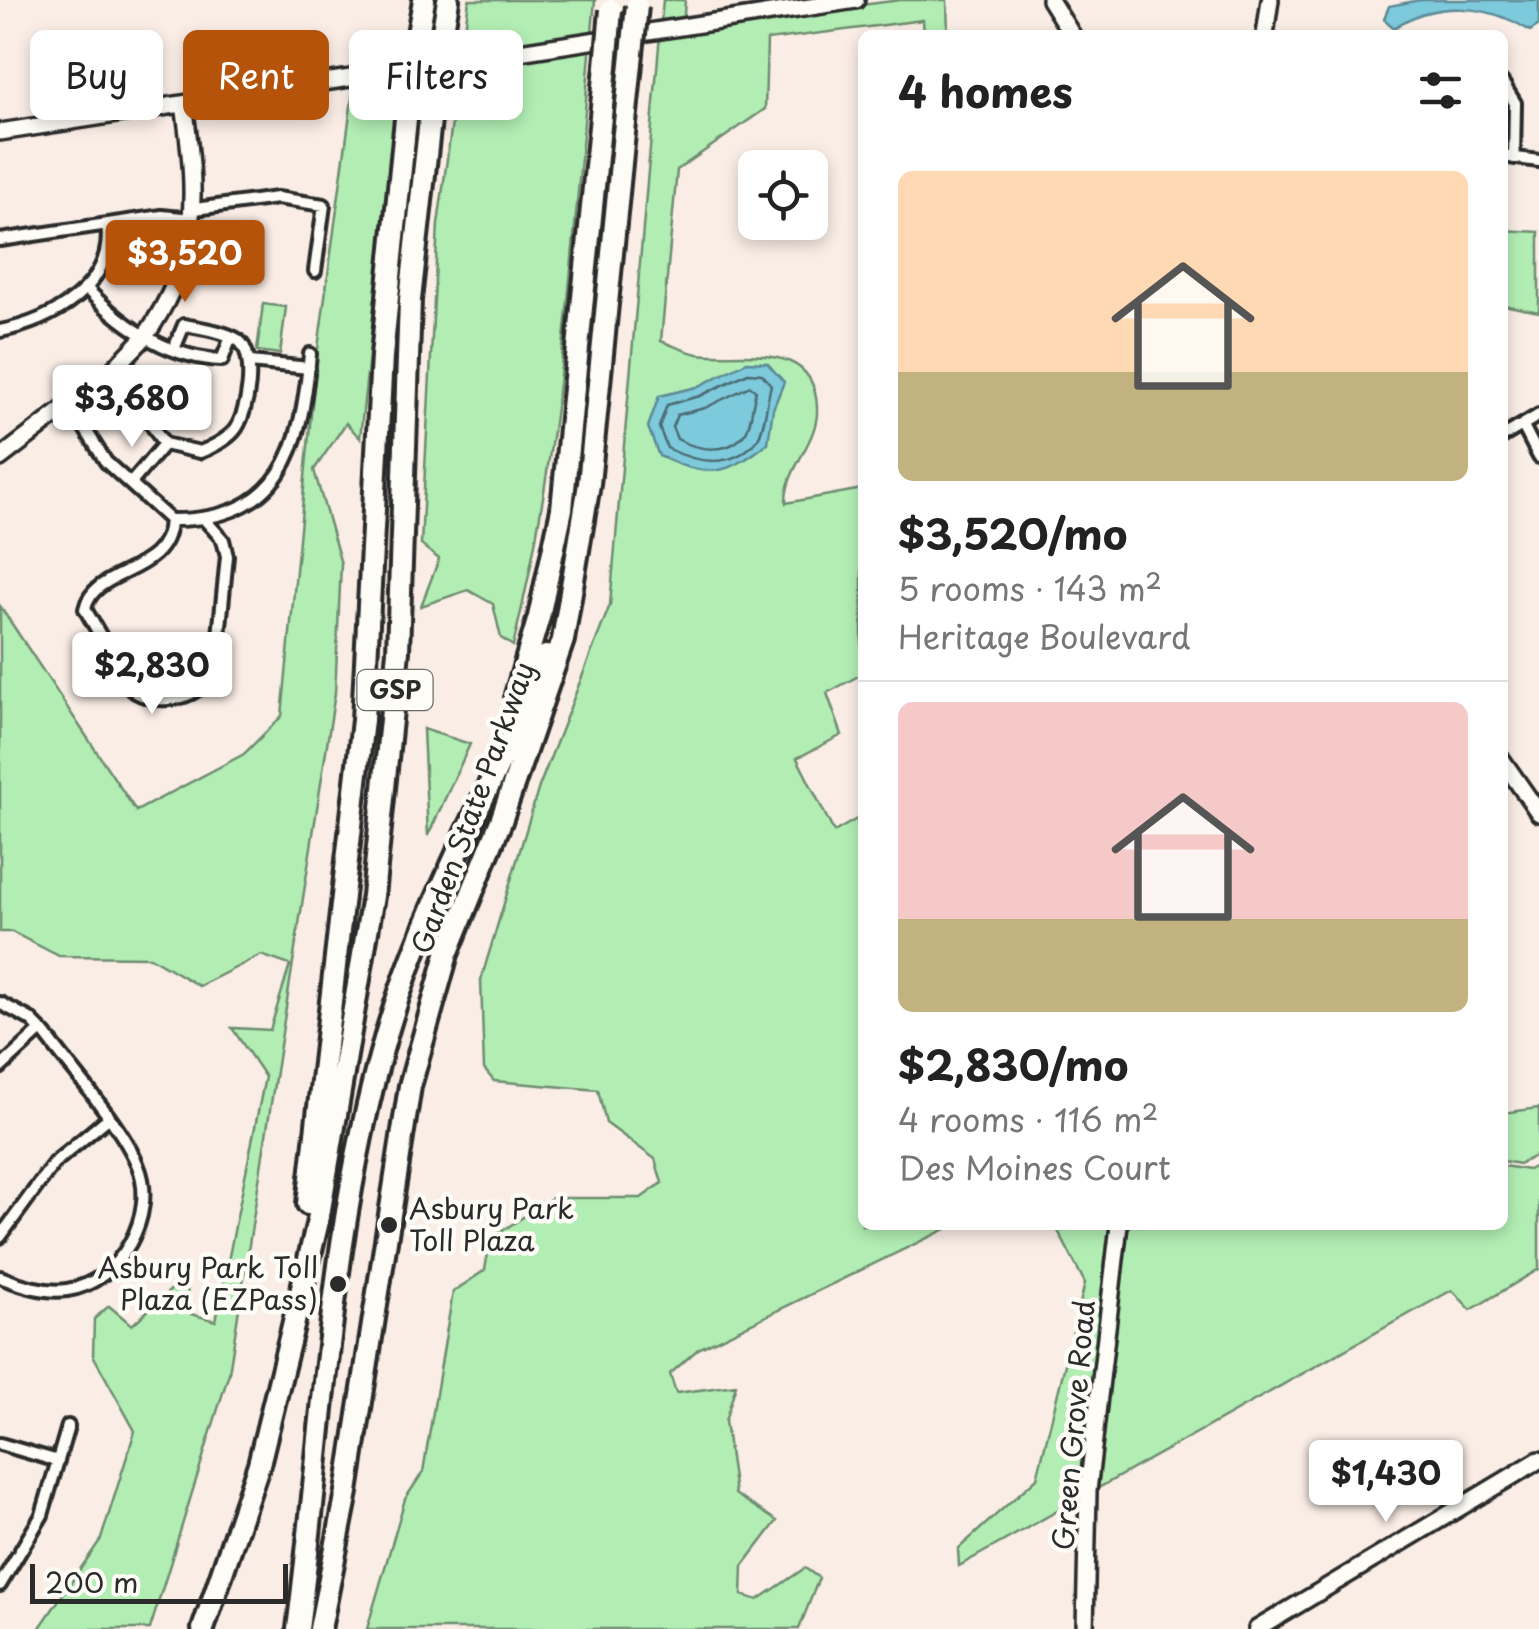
<!DOCTYPE html>
<html lang="en">
<head>
<meta charset="utf-8">
<style>
  body { margin:0; font-family:"Playpen Sans",sans-serif; background:#f2f2f2; color:#222; height:100vh; display:flex; flex-direction:column; font-size:38px; white-space:nowrap }
  * { box-sizing:border-box; margin:0 }
  p { font-size:32px; color:#767676 }
  .icon { flex:none; width:55px; height:55px; fill:none; stroke:currentColor; stroke-width:2; stroke-linecap:round; stroke-linejoin:round }
  .map { position:relative; flex:1; overflow:hidden }
  .details { position:absolute; left:858px; top:30px; width:650px; height:1200px; display:flex; flex-direction:column; background:#fff; border-radius:15px; box-shadow:0 5px 15px #0003 }
  .details>* { flex:none }
  .guide { position:absolute; left:30px; top:30px; width:678px; height:90px; display:flex; gap:20px }
  .buttons { position:absolute; left:738px; top:150px; display:grid; gap:20px }
  .buttons a { display:grid; place-items:center; width:90px; height:90px; border-radius:15px; background:#fff; box-shadow:0 5px 15px #0003; font-size:50px }
  .scale { position:absolute; left:30px; bottom:25px; width:258px; box-sizing:border-box; padding-left:10px; border:5px solid #2b2b2b; border-top:0; font-size:28px; line-height:35px; white-space:nowrap; color:#2b2b2b; -webkit-text-stroke:8px #fdfcf7; paint-order:stroke }
  .price { position:absolute; translate:-50% -85px; padding:0 22px; border-radius:10px; background:#fff; color:#222; font-size:32px; line-height:65px; filter:drop-shadow(0 2px 5px #0008) }
  .price::after { content:''; position:absolute; left:50%; top:60px; width:30px; height:22px; margin-left:-15px; background:inherit; clip-path:polygon(0 0,100% 0,50% 100%) }
  .price.active { background:#b45309; color:#fff }
  ul { padding:0; list-style:none }
  li { display:grid; align-content:center; gap:20px; height:530px; padding:0 40px }
  li+li { border-top:2px solid #e0e0e0 }
  li span { display:grid; place-items:center; height:310px; border-radius:15px; color:#555 }
  li>.icon { margin-inline-start:auto }
  span .icon { width:180px; height:180px; fill:#fffc; stroke-width:1 }
  li b { font-size:42px }
  h2 { display:flex; justify-content:space-between; align-items:center; height:120px; padding:0 40px; font-size:42px }
  .chip { padding:0 35px; border-radius:15px; background:#fff; box-shadow:0 5px 15px #0003; font-size:35px; line-height:90px }
  .chip.active { background:#b45309; color:#fff }
  .map>svg:first-child { display:block }
  .green { fill:#b2eeb4; stroke:#6e8c70; stroke-width:2.5 }
  .water { fill:#7dcadc; stroke:#5c8a95; stroke-width:2.5 }
  .lines { fill:none; stroke-linecap:round; stroke-linejoin:round }
  .shore { stroke:#4c6b72; stroke-width:2.5 }
  .street-casing { stroke:#2b2b2b; stroke-width:18 }
  .secondary-casing { stroke:#2b2b2b; stroke-width:22 }
  .highway-casing { stroke:#2b2b2b; stroke-width:28 }
  .street { stroke:#fdfcf7; stroke-width:10 }
  .secondary { stroke:#fdfcf7; stroke-width:15 }
  .highway { stroke:#fdfcf7; stroke-width:20 }
  .highway-bridge-casing { stroke:#2b2b2b; stroke-width:28; stroke-linecap:butt }
  .highway-bridge { stroke:#fdfcf7; stroke-width:20 }
  .poi-dot { fill:#2b2b2b; stroke:#fdfcf7; stroke-width:4 }
  .labels { text-anchor:middle; stroke-width:9; stroke-linejoin:round; paint-order:stroke }
  .shield { fill:#fdfcf7; stroke:#6a6a68; stroke-width:2.5 }
  .shield-label { font-size:25px; font-weight:bold; fill:#2b2b2b }
  .street-label { font-size:28px; fill:#2b2b2b; stroke:#fdfcf7 }
  .poi-label { font-size:28px; fill:#2b2b2b; stroke:#fdfcf7; text-anchor:start }
</style>
</head>
<body>
<div class="map">
<svg width="1539" height="1629" viewBox="0 0 1539 1629">
  <rect width="100%" height="100%" fill="#f9ede5"/>
  <filter id="ink" filterUnits="userSpaceOnUse"><feTurbulence type="fractalNoise" baseFrequency=".01" numOctaves="2"/><feDisplacementMap in="SourceGraphic" scale="20" xChannelSelector="R" yChannelSelector="G"/><feConvolveMatrix kernelMatrix="1 2 1 2 8 2 1 2 1" color-interpolation-filters="sRGB"/></filter>
  <g filter="url(#ink)">
    <path class="green" d="M469 0H595C574 215 565 436 513 646L501 638 493 604 468 590 421 606 439 559 421 545 438 224Z
      M663 0H685L683 28 900 0H947L948 35H924L923 20 767 40 765 109 677 170 661 341C672 345 686 352 698 354 741 360 815 338 817 408 819 442 785 468 786 503L862 489V674L827 693 842 735 797 758 834 832 862 816V1225H954L698 1349 670 1374 676 1393 736 1385 725 1421 735 1494 777 1521 743 1566 742 1595 758 1600 805 1568 819 1578 799 1629H367L405 1499 423 1472 453 1292 485 1270 490 1239 552 1198H641L662 1183 655 1159 606 1123 598 1090 494 1081 484 1069 481 980 539 787 610 605Z
      M399 80 360 438 346 423 314 470 341 564 335 693 229 1373 150 1629H39L101 1539 135 1431 93 1355 94 1319 109 1306 132 1325 185 1277 191 1314 216 1321 265 1077 232 1028 270 1030 290 965 261 955 199 986 150 957 59 956 12 932H0V606L136 811 244 754 282 716 316 363 354 84Z
      M1503 230 1539 232V312L1503 305Z
      M263 304 286 307 280 354 257 351Z
      M423 729 470 744 428 836Z
      M1539 1108V1154L1519 1164 1503 1161V1113Z
      M1539 1164V1269L1471 1310 1452 1290 959 1566 958 1549 1037 1478 1085 1283 1055 1225H1502L1503 1166 1528 1170Z"/>
    <path class="water" d="M1420 0H1539V25L1530 31C1489 4 1434 0 1394 28L1384 19 1389 6Z
      M747 362 767 363 784 382 773 409 768 443C725 477 708 478 659 456L648 427 659 396 697 387Z"/>
    <g class="lines">
      <path class="shore" d="M748 373 762 374 771 385C767 399 765 429 757 440 733 470 696 463 667 448L659 427 667 405 700 396Z
        M750 386 756 391C752 403 752 422 746 432 730 456 697 450 677 439L672 427 677 415 705 408Z"/>
      <defs>
        <path id="street" d="M1502 82 1515 103 1514 158
          M1502 156 1539 161
          M195 209 277 198 324 205 315 271
          M0 240 162 216 192 219
          M86 288C122 326 168 358 222 360L231 337
          M0 331C53 321 116 285 107 224
          M250 362 309 368
          M128 388 164 444 200 452C211 448 226 440 234 431 248 415 258 354 238 340 224 331 199 328 184 325L174 349
          M70 405 106 462 170 520
          M1523 426 1539 457
          M1502 437 1539 415
          M131 483 164 444
          M170 520C168 577 94 566 85 609L131 689C158 709 205 699 216 666L227 556 223 540 206 521
          M170 520C283 521 301 449 310 354
          M0 1003 30 1019 45 1034C72 1070 122 1126 138 1166 158 1214 120 1283 67 1290 44 1293 21 1285 0 1277
          M0 1068 41 1030
          M0 1237 54 1163 107 1119
          M0 1444 58 1461
          M0 1585 42 1515 68 1426"/>
        <path id="secondary" d="M1050 0 1072 35
          M1265 35 1270 0
          M0 132 856 0
          M144 338C201 256 197 197 184 104
          M0 458 107 376 141 341
          M1502 760 1539 813
          M1085 1629 1088 1491 1119 1225
          M1257 1629 1539 1460"/>
        <path id="highway" d="M442 37 448 0
          M417 40 424 0
          M516 695 539 617 562 509 606 66
          M308 1204 363 720 382 356 408 99
          M203 1629 259 1464 293 1326 318 1221 373 896 398 651 410 300 433 93
          M298 1629C324 1429 330 1226 387 1032 426 900 496 783 546 656
          M320 1629 347 1492 410 1086 447 954 501 821 563 640 589 484 631 63"/>
      </defs>
      <use href="#street" class="street-casing"/>
      <use href="#secondary" class="secondary-casing"/>
      <use href="#highway" class="highway-casing"/>
      <use href="#street" class="street"/>
      <use href="#secondary" class="secondary"/>
      <use href="#highway" class="highway"/>
      <defs>
        <path id="highway-bridge" d="M631 63 637 6
          M606 66 611 10
          M433 93 442 37
          M408 99 417 40"/>
      </defs>
      <use href="#highway-bridge" class="highway-bridge-casing"/>
      <use href="#highway-bridge" class="highway-bridge"/>
    </g>
  </g>
  <g class="poi-dot">
    <circle cx="389" cy="1225" r="10"/>
    <circle cx="338" cy="1284" r="10"/>
  </g>
  <g class="labels">
    <rect class="shield" x="357.5" y="670" width="75" height="40" rx="8"/>
    <g class="shield-label">
      <text x="395" y="699">GSP</text>
    </g>
    <g class="street-label">
      <text transform="translate(473 808) rotate(-70)" y="10">Garden State Parkway</text>
      <text transform="translate(1074 1425) rotate(-85)" y="10">Green Grove Road</text>
    </g>
    <g class="poi-label">
      <text x="409" y="1219">Asbury Park<tspan x="409" dy="32">Toll Plaza</tspan></text>
      <text x="318" y="1278" text-anchor="end">Asbury Park Toll<tspan x="318" dy="32">Plaza (EZPass)</tspan></text>
    </g>
  </g>
</svg>
<div class="buttons">
<a><svg class="icon" aria-label="locate" viewBox="0 0 24 24"><circle cx="12" cy="12" r="6"/><path d="M12 2v4M12 18v4M2 12h4M18 12h4"/></svg></a>
</div>
<div class="scale">200 m</div>
<b class="price active" style="left:185px;top:305px">$3,520</b>
<b class="price" style="left:132px;top:450px">$3,680</b>
<b class="price" style="left:152px;top:717px">$2,830</b>
<b class="price" style="left:1386px;top:1525px">$1,430</b>
<div class="guide">
<a class="chip">Buy</a>
<a class="chip active">Rent</a>
<a class="chip">Filters</a>
</div>
<section class="details">
<h2>4 homes<svg class="icon" aria-label="filters" viewBox="0 0 24 24"><path d="M4 7h16M4 17h16"/><circle cx="9" cy="7" r="2"/><circle cx="15" cy="17" r="2"/></svg></h2>
<ul>
<li><span style="background:linear-gradient(#ffd9b3 65%,#c2b280 0)"><svg class="icon" aria-label="home" viewBox="0 0 24 24"><path d="M3 11l9-7 9 7M6 9v11h12V9"/></svg></span><div><b>$3,520/mo</b><p>5 rooms · 143 m²</p><p>Heritage Boulevard</p></div></li>
<li><span style="background:linear-gradient(#f6c9c9 70%,#c2b280 0)"><svg class="icon" aria-label="home" viewBox="0 0 24 24"><path d="M3 11l9-7 9 7M6 9v11h12V9"/></svg></span><div><b>$2,830/mo</b><p>4 rooms · 116 m²</p><p>Des Moines Court</p></div></li>
</ul>
</section>
</div>
</body>
</html>
